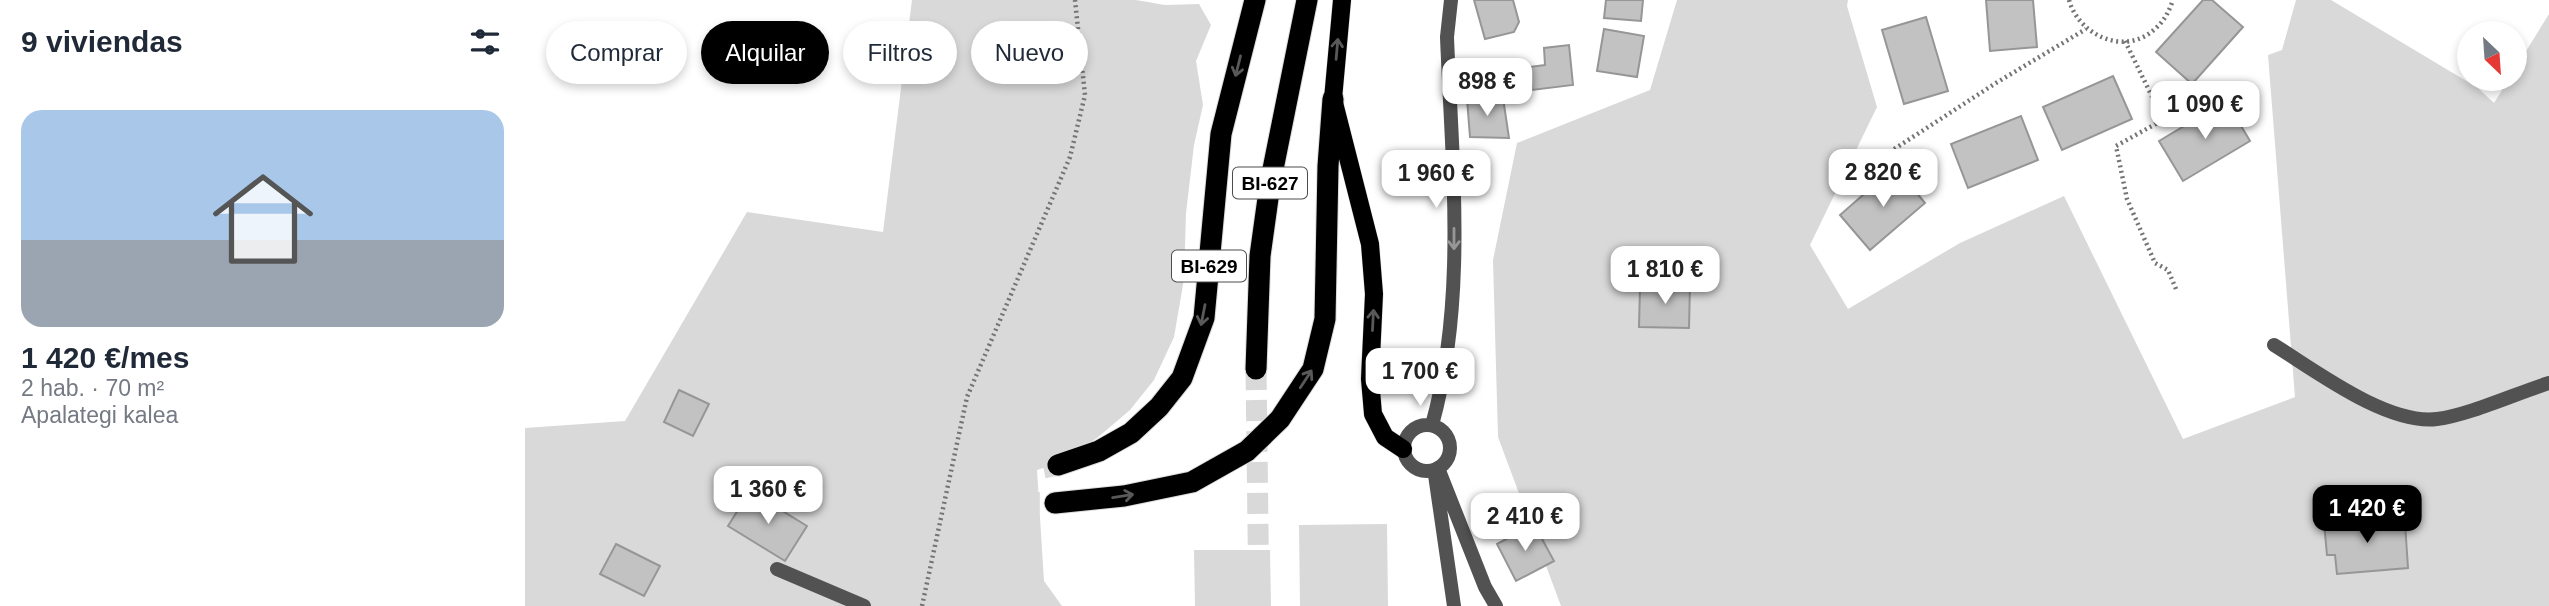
<!DOCTYPE html>
<html lang="es">
<head>
<meta charset="utf-8">
<style>
  body { margin:0; font-family:Helvetica,sans-serif; background:#f2f2f3; color:#1f2937; height:100vh; display:flex; flex-direction:column; font-size:26px; white-space:nowrap }
  * { box-sizing:border-box; margin:0 }
  p { font-size:23px; color:#747a83 }
  .icon { flex:none; width:38px; height:38px; fill:none; stroke:currentColor; stroke-width:2; stroke-linecap:round; stroke-linejoin:round }
  .map { position:relative; flex:1; overflow:hidden }
  .sheet { display:flex; flex-direction:column; background:#fff; width:525px }
  .sheet>* { flex:none }
  .guide { position:absolute; left:21px; top:21px; width:665px; height:63px; display:flex; gap:14px }
  .needle { width:46px; rotate:155deg }
  .fabs { position:absolute; left:1932px; top:21px; display:grid; gap:14px }
  .fabs a { display:grid; place-items:center; width:70px; height:70px; border-radius:50%; background:#fff; box-shadow:0 4px 10px #0003; font-size:35px }
  .price { position:absolute; translate:-50% -60px; padding:0 16px; border-radius:14px; background:#fff; color:#222; font-size:23px; line-height:46px; filter:drop-shadow(0 2px 4px #0008) }
  .price::after { content:''; position:absolute; left:50%; top:42px; width:21px; height:16px; margin-left:-10px; background:inherit; clip-path:polygon(0 0,100% 0,50% 100%) }
  .price.selected { background:#000; color:#fff }
  ul { padding:0; list-style:none }
  li { display:grid; align-content:center; gap:14px; height:371px; padding:0 21px }
  li span { display:grid; place-items:center; height:217px; border-radius:21px; color:#555 }
  li>.icon { margin-inline-start:auto }
  span .icon { width:126px; height:126px; fill:#fffc; stroke-width:1 }
  li b { font-size:30px }
  h2 { display:flex; justify-content:space-between; align-items:center; height:84px; padding:0 21px; font-size:30px }
  .chip { padding:0 24px; border-radius:32px; background:#fff; box-shadow:0 4px 10px #0003; font-size:24px; line-height:63px }
  .chip.selected { background:#000; color:#fff }
  main { display:flex; flex:1; min-height:0 }
  .map>svg:first-child { display:block }
  .green { fill:#d9d9d9 }
  .building { fill:#c2c2c2; stroke:#969696; stroke-width:2 }
  .lines { fill:none; stroke-linecap:round; stroke-linejoin:round }
  .highway-tunnel { stroke:#d9d9d9; stroke-width:21; stroke-dasharray:21 10; stroke-linecap:butt }
  .primary-casing { stroke:#dbdbdb; stroke-width:19 }
  .highway-casing { stroke:#dbdbdb; stroke-width:23 }
  .path { stroke:#747474; stroke-width:4.5; stroke-dasharray:2 3.5; stroke-linecap:butt }
  .lane { stroke:#525252; stroke-width:14 }
  .street { stroke:#525252; stroke-width:14 }
  .primary { stroke:#000; stroke-width:18 }
  .highway { stroke:#000; stroke-width:21 }
  .oneway { stroke:#595959 }
  .oneway2 { stroke:#979797 }
  .labels { text-anchor:middle; stroke-width:5; stroke-linejoin:round; paint-order:stroke }
  .shield { fill:#fff; stroke:#4c4c4c; stroke-width:2 }
  .shield-label { font-size:19px; font-weight:bold; fill:#000 }
</style>
</head>
<body>
<main>
<section class="sheet">
<h2>9 viviendas<svg class="icon" aria-label="filters" viewBox="0 0 24 24"><path d="M4 7h16M4 17h16"/><circle cx="9" cy="7" r="2"/><circle cx="15" cy="17" r="2"/></svg></h2>
<ul>
<li><span style="background:linear-gradient(#a9c7e8 60%,#9aa5b1 0)"><svg class="icon" aria-label="home" viewBox="0 0 24 24"><path d="M3 11l9-7 9 7M6 9v11h12V9"/></svg></span><div><b>1 420 €/mes</b><p>2 hab. · 70 m²</p><p>Apalategi kalea</p></div></li>
</ul>
</section>
<div class="map">
<svg width="2024" height="606" viewBox="0 0 2024 606">
  <rect width="100%" height="100%" fill="#fff"/>
  <path class="green" d="M387 0H611L640 5 674 4 686 25 671 61 678 105 669 145 661 213 659 279 649 337 629 380 605 410 572 438 534 463 512 470 519 581 537 606H0V428L100 421 222 212 358 232Z
    M1152 0H1323L1322 6 1352 107 1285 245 1323 309 1435 243 1539 196 1658 439 1770 397 1743 55 1757 50 1771 0H1806L1953 88 1969 103 1984 79H1990V69L2024 14V606H1036L973 437 968 260 992 143 1125 90Z
    M862 524 863 606H775L774 525Z
    M669 550H745L746 606H670Z"/>
  <path class="building" d="M949 0H988L994 22 989 32 960 39Z
    M1081 0H1118L1116 21 1079 18Z
    M1461 0H1508L1512 47 1465 51Z
    M1678 0H1687L1718 27 1667 84 1631 52Z
    M1401 17 1423 91 1379 104 1357 30Z
    M1079 29 1119 36 1112 77 1072 71Z
    M1044 45 1048 85 1007 90 1004 67 1020 65 1019 48Z
    M1588 76 1607 119 1537 150 1518 107Z
    M978 98 984 138 945 137 942 99Z
    M1701 101 1725 141 1658 181 1634 141Z
    M1496 116 1513 160 1443 188 1426 144Z
    M1370 167 1400 203 1345 250 1315 215Z
    M1132 283H1165L1164 328 1114 327 1115 288H1131Z
    M154 390 184 404 168 436 139 422Z
    M225 491 282 526 260 561 203 526Z
    M1863 517 1864 524 1880 523 1883 568 1812 574 1810 555H1802L1799 523Z
    M1009 524 1029 561 991 581 972 544Z
    M91 544 135 566 119 596 75 574Z"/>
  <g class="lines">
    <path class="highway-tunnel" d="M731 369 734 606
      M0 462 215 489 357 501 530 503
      M397 493 533 465"/>
    <defs>
      <path id="primary" d="M817 0 808 99 845 244 849 294 845 379 848 414 860 437 878 449"/>
      <path id="highway" d="M731 369 735 256 745 184 782 0
        M533 465 574 451 606 433 634 407 657 378 679 318 696 134 730 0
        M530 503 599 496 667 482 722 451 755 419 788 369 800 319 803 166 808 99"/>
    </defs>
    <use href="#primary" class="primary-casing"/>
    <use href="#highway" class="highway-casing"/>
    <path class="path" d="M1544 0C1554 36 1601 57 1631 28 1640 20 1644 11 1648 0
      M1600 41 1638 119
      M1323 179 1471 83 1561 29
      M1651 289 1643 270 1630 263 1602 199 1591 146 1661 107
      M397 606 442 397 545 157 560 95 550 0"/>
    <path class="lane" d="M913 468 960 587 971 606
      M910 475 929 606
      M252 569 339 606"/>
    <path class="street" d="M1749 345C1791 371 1862 425 1912 419 1944 415 1992 393 2024 383
      M879 448a23 23 0 1 1 46 0a23 23 0 1 1-46 0Z
      M907 425C942 300 927 166 922 37L926 0"/>
    <use href="#primary" class="primary"/>
    <use href="#highway" class="highway"/>
  </g>
  <defs><path id="oneway-shaft" d="M-6 0H5M1.5-3L5.5 0L1.5 3" fill="none" stroke-width="1.6" stroke-linecap="round" stroke-linejoin="round" transform="scale(1.75)"/></defs>
  <g class="oneway">
    <use href="#oneway-shaft" transform="translate(812 49) rotate(-85)"/>
    <use href="#oneway-shaft" transform="translate(713 66) rotate(104)"/>
    <use href="#oneway-shaft" transform="translate(678 315) rotate(101)"/>
    <use href="#oneway-shaft" transform="translate(848 320) rotate(-87)"/>
    <use href="#oneway-shaft" transform="translate(781 379) rotate(-57)"/>
    <use href="#oneway-shaft" transform="translate(598 496) rotate(-9)"/>
  </g>
  <use class="oneway2" href="#oneway-shaft" transform="translate(929 239) rotate(90)"/>
  <g class="labels">
    <g class="shield">
      <rect x="708" y="167.5" width="74" height="31" rx="5"/>
      <rect x="647" y="250.5" width="74" height="31" rx="5"/>
    </g>
    <g class="shield-label">
      <text x="745" y="190">BI-627</text>
      <text x="684" y="273">BI-629</text>
    </g>
  </g>
</svg>
<div class="fabs">
<a><svg class="needle" viewBox="-14 -14 28 28"><path d="M0-13l5 13h-10z" fill="#e53935"/><path d="M0 13l5-13h-10z" fill="#747a83"/></svg></a>
</div>
<b class="price" style="left:962px;top:118px">898 €</b>
<b class="price" style="left:1680px;top:141px">1 090 €</b>
<b class="price" style="left:1358px;top:209px">2 820 €</b>
<b class="price" style="left:911px;top:210px">1 960 €</b>
<b class="price" style="left:1140px;top:306px">1 810 €</b>
<b class="price" style="left:895px;top:408px">1 700 €</b>
<b class="price" style="left:243px;top:526px">1 360 €</b>
<b class="price selected" style="left:1842px;top:545px">1 420 €</b>
<b class="price" style="left:1000px;top:553px">2 410 €</b>
<div class="guide">
<a class="chip">Comprar</a>
<a class="chip selected">Alquilar</a>
<a class="chip">Filtros</a>
<a class="chip">Nuevo</a>
</div>
</div>
</main>
</body>
</html>
